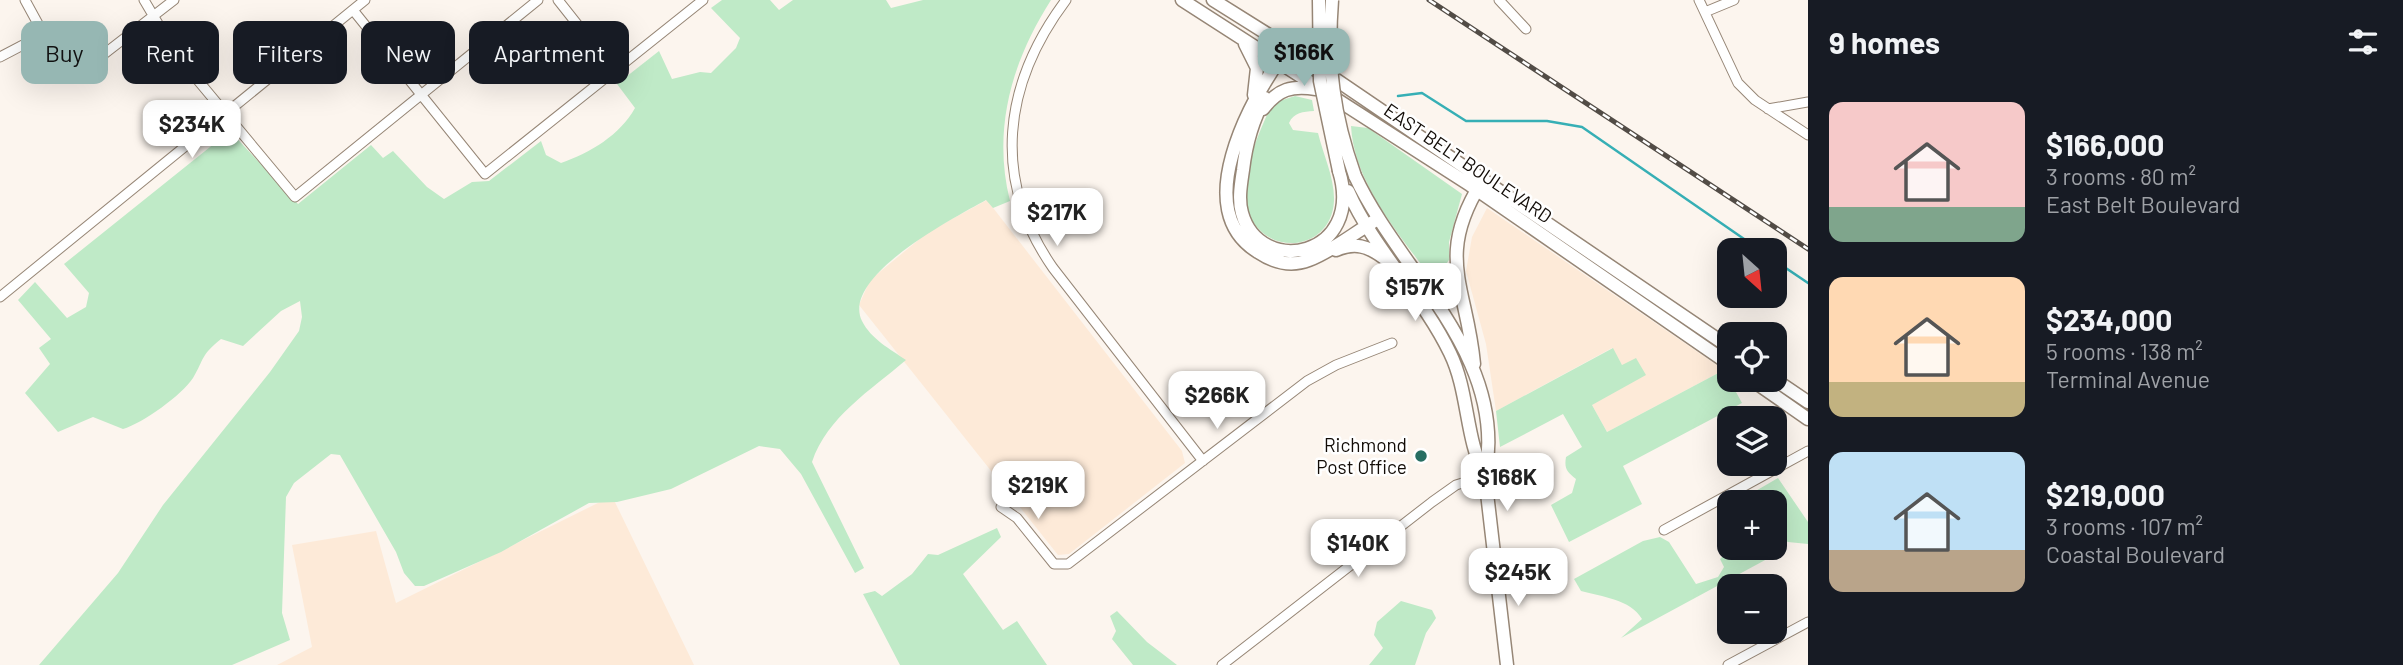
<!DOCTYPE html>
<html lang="en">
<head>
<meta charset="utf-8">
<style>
  body { margin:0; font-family:Barlow,sans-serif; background:#20242c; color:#f1f3f6; height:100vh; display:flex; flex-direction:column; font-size:26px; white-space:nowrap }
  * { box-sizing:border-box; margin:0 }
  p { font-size:23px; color:#9ea1a6 }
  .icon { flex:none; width:38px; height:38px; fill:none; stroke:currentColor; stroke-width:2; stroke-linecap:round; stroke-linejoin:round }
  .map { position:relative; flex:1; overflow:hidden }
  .details { display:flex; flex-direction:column; background:#171b24; width:595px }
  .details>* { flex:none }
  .top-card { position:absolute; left:21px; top:21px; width:665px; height:63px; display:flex; gap:14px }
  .needle { width:46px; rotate:153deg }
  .tools { position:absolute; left:1717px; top:238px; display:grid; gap:14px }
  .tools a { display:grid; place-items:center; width:70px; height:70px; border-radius:14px; background:#171b24; box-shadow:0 7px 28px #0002; font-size:35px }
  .price { position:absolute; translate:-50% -60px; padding:0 16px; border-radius:14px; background:#fff; color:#222; font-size:23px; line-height:46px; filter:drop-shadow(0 2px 4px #0008) }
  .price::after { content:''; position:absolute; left:50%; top:42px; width:21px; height:16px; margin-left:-10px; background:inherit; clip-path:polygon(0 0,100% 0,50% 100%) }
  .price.selected { background:#96b7b3; color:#111 }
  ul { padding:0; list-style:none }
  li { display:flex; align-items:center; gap:21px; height:175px; padding:0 21px }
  li span { display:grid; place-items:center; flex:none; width:196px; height:140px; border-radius:14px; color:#555 }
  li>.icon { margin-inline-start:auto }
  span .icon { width:84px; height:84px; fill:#fffc; stroke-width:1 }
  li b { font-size:30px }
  h2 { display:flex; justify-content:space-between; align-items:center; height:84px; padding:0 21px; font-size:30px }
  .pill { padding:0 24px; border-radius:14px; background:#171b24; box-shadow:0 7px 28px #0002; font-size:24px; line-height:63px }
  .pill.selected { background:#96b7b3; color:#111 }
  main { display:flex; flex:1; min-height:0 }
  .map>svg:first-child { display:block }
  .built { fill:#fdead8 }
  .green { fill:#bfeac7 }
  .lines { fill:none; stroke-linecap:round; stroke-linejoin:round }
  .stream { stroke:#36afb5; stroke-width:2.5 }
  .minor-casing { stroke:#968676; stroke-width:11 }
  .major-casing { stroke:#968676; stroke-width:15 }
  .minor { stroke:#fff; stroke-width:9 }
  .major { stroke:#fff; stroke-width:12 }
  .rail-casing { stroke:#524c46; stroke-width:5 }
  .rail { stroke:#fff; stroke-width:2.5; stroke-dasharray:8; stroke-linecap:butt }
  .major-bridge-casing { stroke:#968676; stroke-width:15; stroke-linecap:butt }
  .major-bridge { stroke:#fff; stroke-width:12 }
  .poi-dot { fill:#276e62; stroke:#fff; stroke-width:2.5 }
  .labels { text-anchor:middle; stroke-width:5; stroke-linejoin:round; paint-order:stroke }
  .street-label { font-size:19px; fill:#120c07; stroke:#fff }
  .poi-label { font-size:19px; fill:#120c07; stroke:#fff; text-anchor:end }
</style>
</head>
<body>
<main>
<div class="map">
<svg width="1808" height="665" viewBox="0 0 1808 665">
  <rect width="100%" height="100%" fill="#fcf5ee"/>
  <path class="built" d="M987 200 1182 451 1185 463 1069 554 1058 555 859 305 870 280 928 232Z
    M1487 208 1724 370 1607 432 1592 405 1622 365 1612 348 1496 411 1486 344 1466 271 1472 237Z
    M612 496 694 665H277L312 647 292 545 376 531 396 603Z"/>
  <path class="green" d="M722 0H770L779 10 793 0H886L891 8 923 0H1051C1012 61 992 129 1010 201L993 208 986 200C956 217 840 276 862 321 871 339 890 349 906 360 871 390 827 417 812 462L864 568 855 573 801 474 780 449 759 446 671 489 617 502 589 503 501 552 424 586H415L404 573 396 552 340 455 331 454 294 483 286 497 282 613 290 640 232 665H39L118 573 163 505 270 372 299 331 302 317 300 301 281 311 243 346 221 339C200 356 205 358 193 378 182 395 143 423 123 429L93 417 58 432 25 393 50 364 39 348 51 339 18 300 35 282 67 318 86 307 89 293 64 264 230 131 298 204 371 145 383 158 393 151 427 187 444 199 472 182 489 181 541 141 546 155 561 163C590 153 620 135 635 108L617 84 659 51 672 79 700 72 711 73 736 48 740 38 711 8Z
    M1295 96 1312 100 1314 111C1303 112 1294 112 1289 123L1293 130 1318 133C1323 154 1335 179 1334 201 1332 246 1277 258 1253 222 1233 192 1258 131 1273 103Z
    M1351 126 1368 128 1462 194 1449 242V260L1434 281C1401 237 1354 184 1351 126Z
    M1613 348 1622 365 1636 358 1646 375 1592 405 1607 432 1724 370 1742 403 1623 466 1642 504 1569 542 1551 505 1572 493 1576 479C1567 472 1564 469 1566 457L1582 447 1563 414 1500 447 1496 411Z
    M1778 478 1808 522V544L1788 542 1776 535 1774 502H1763L1747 496Z
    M997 528 1001 537 963 574 1003 630 1017 621 1047 665H900L863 594 875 591 882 596 912 574 928 554 938 555Z
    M1660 537 1669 542 1696 584 1718 577 1724 567 1720 559 1732 548H1772L1782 551 1621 638 1642 619C1630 599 1602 597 1581 591L1574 579 1643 541Z
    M1401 601 1432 610 1436 618 1426 633 1415 665H1369L1383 648 1374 635 1377 622Z
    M1117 611 1147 642 1177 665H1133L1112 639 1116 631 1110 616Z"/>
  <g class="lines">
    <path class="stream" d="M1398 96 1422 93 1466 121H1547L1582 127 1760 250
      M1774 260 1808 283"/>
    <defs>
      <path id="minor" d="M25 0 61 66 72 72 86 68 174 0
        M144 0 176 54 295 197 538 0
        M558 0 615 72
        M1066 0C1003 84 991 179 1053 268L1203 461
        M1499 0 1526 29
        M1699 0 1738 83 1755 100 1808 135
        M353 10 485 174 703 0
        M1705 12 1734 0
        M0 57 42 35
        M1768 109 1808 102
        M0 297 365 0
        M1001 507 1017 518 1054 564H1068L1307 381 1336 365 1392 343
        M1664 530 1808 451
        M1222 665 1432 502 1456 485 1485 476
        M1728 665 1808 622"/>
      <path id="major" d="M1182 0 1470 185 1729 364
        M1213 0 1288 47 1729 347
        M1245 44 1257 68 1254 95
        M1282 56C1250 102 1189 210 1258 252 1273 262 1291 267 1309 260 1333 251 1355 232 1378 219
        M1265 98C1252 121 1246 144 1243 170 1241 184 1238 199 1242 213 1260 278 1365 257 1339 171
        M1263 109C1278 89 1292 85 1316 89
        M1355 176C1400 273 1509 356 1485 476L1507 665
        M1348 191C1374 250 1422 295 1450 353 1469 392 1465 438 1485 476
        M1336 250C1355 242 1368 246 1384 258
        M1474 364C1467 287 1435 257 1481 183
        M1774 379 1808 402
        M1752 380 1808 419"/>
    </defs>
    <use href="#minor" class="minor-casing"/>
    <use href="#major" class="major-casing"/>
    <use href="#minor" class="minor"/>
    <use href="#major" class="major"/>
    <defs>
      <path id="rail" d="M1429 0 1808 249"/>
    </defs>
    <use href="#rail" class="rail-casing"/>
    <use href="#rail" class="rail"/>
    <defs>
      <path id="major-bridge" d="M1319 0 1320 81 1339 171
        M1332 0C1327 65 1333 114 1355 176"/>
    </defs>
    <use href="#major-bridge" class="major-bridge-casing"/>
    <use href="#major-bridge" class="major-bridge"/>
  </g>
  <circle class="poi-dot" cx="1421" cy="456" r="7"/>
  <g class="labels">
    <g class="street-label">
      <text transform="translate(1468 163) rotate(34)" y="7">EAST BELT BOULEVARD</text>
    </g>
    <g class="poi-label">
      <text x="1407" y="452">Richmond<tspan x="1407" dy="22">Post Office</tspan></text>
    </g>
  </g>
</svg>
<div class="tools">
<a><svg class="needle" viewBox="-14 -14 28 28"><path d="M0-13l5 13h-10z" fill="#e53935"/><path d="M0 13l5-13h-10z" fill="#9ea1a6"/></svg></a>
<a><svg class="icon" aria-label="locate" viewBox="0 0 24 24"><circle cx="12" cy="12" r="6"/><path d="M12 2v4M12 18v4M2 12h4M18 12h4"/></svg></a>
<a><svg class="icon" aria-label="layers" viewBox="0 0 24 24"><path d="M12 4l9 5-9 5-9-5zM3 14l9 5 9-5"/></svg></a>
<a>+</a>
<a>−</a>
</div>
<b class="price selected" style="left:1304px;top:88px">$166K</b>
<b class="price" style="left:192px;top:160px">$234K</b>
<b class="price" style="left:1057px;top:248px">$217K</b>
<b class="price" style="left:1415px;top:323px">$157K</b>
<b class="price" style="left:1217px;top:431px">$266K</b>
<b class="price" style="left:1507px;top:513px">$168K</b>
<b class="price" style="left:1038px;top:521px">$219K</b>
<b class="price" style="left:1358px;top:579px">$140K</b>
<b class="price" style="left:1518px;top:608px">$245K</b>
<div class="top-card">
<a class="pill selected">Buy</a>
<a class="pill">Rent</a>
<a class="pill">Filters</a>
<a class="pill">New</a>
<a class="pill">Apartment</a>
</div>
</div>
<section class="details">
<h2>9 homes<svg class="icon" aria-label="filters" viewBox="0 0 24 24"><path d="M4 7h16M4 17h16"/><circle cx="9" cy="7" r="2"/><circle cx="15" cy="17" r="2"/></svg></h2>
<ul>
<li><span style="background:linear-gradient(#f6c9c9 75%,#7fa58c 0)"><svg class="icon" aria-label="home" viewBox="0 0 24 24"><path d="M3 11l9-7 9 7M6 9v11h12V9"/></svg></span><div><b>$166,000</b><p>3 rooms · 80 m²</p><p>East Belt Boulevard</p></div></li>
<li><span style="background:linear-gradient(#ffd9b3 75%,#c2b280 0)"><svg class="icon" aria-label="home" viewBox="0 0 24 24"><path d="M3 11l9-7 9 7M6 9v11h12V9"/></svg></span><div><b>$234,000</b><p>5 rooms · 138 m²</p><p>Terminal Avenue</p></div></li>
<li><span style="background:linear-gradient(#bfe0f5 70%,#b9a48a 0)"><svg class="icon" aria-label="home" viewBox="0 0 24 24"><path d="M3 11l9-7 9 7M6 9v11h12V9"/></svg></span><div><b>$219,000</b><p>3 rooms · 107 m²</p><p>Coastal Boulevard</p></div></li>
</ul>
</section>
</main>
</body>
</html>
